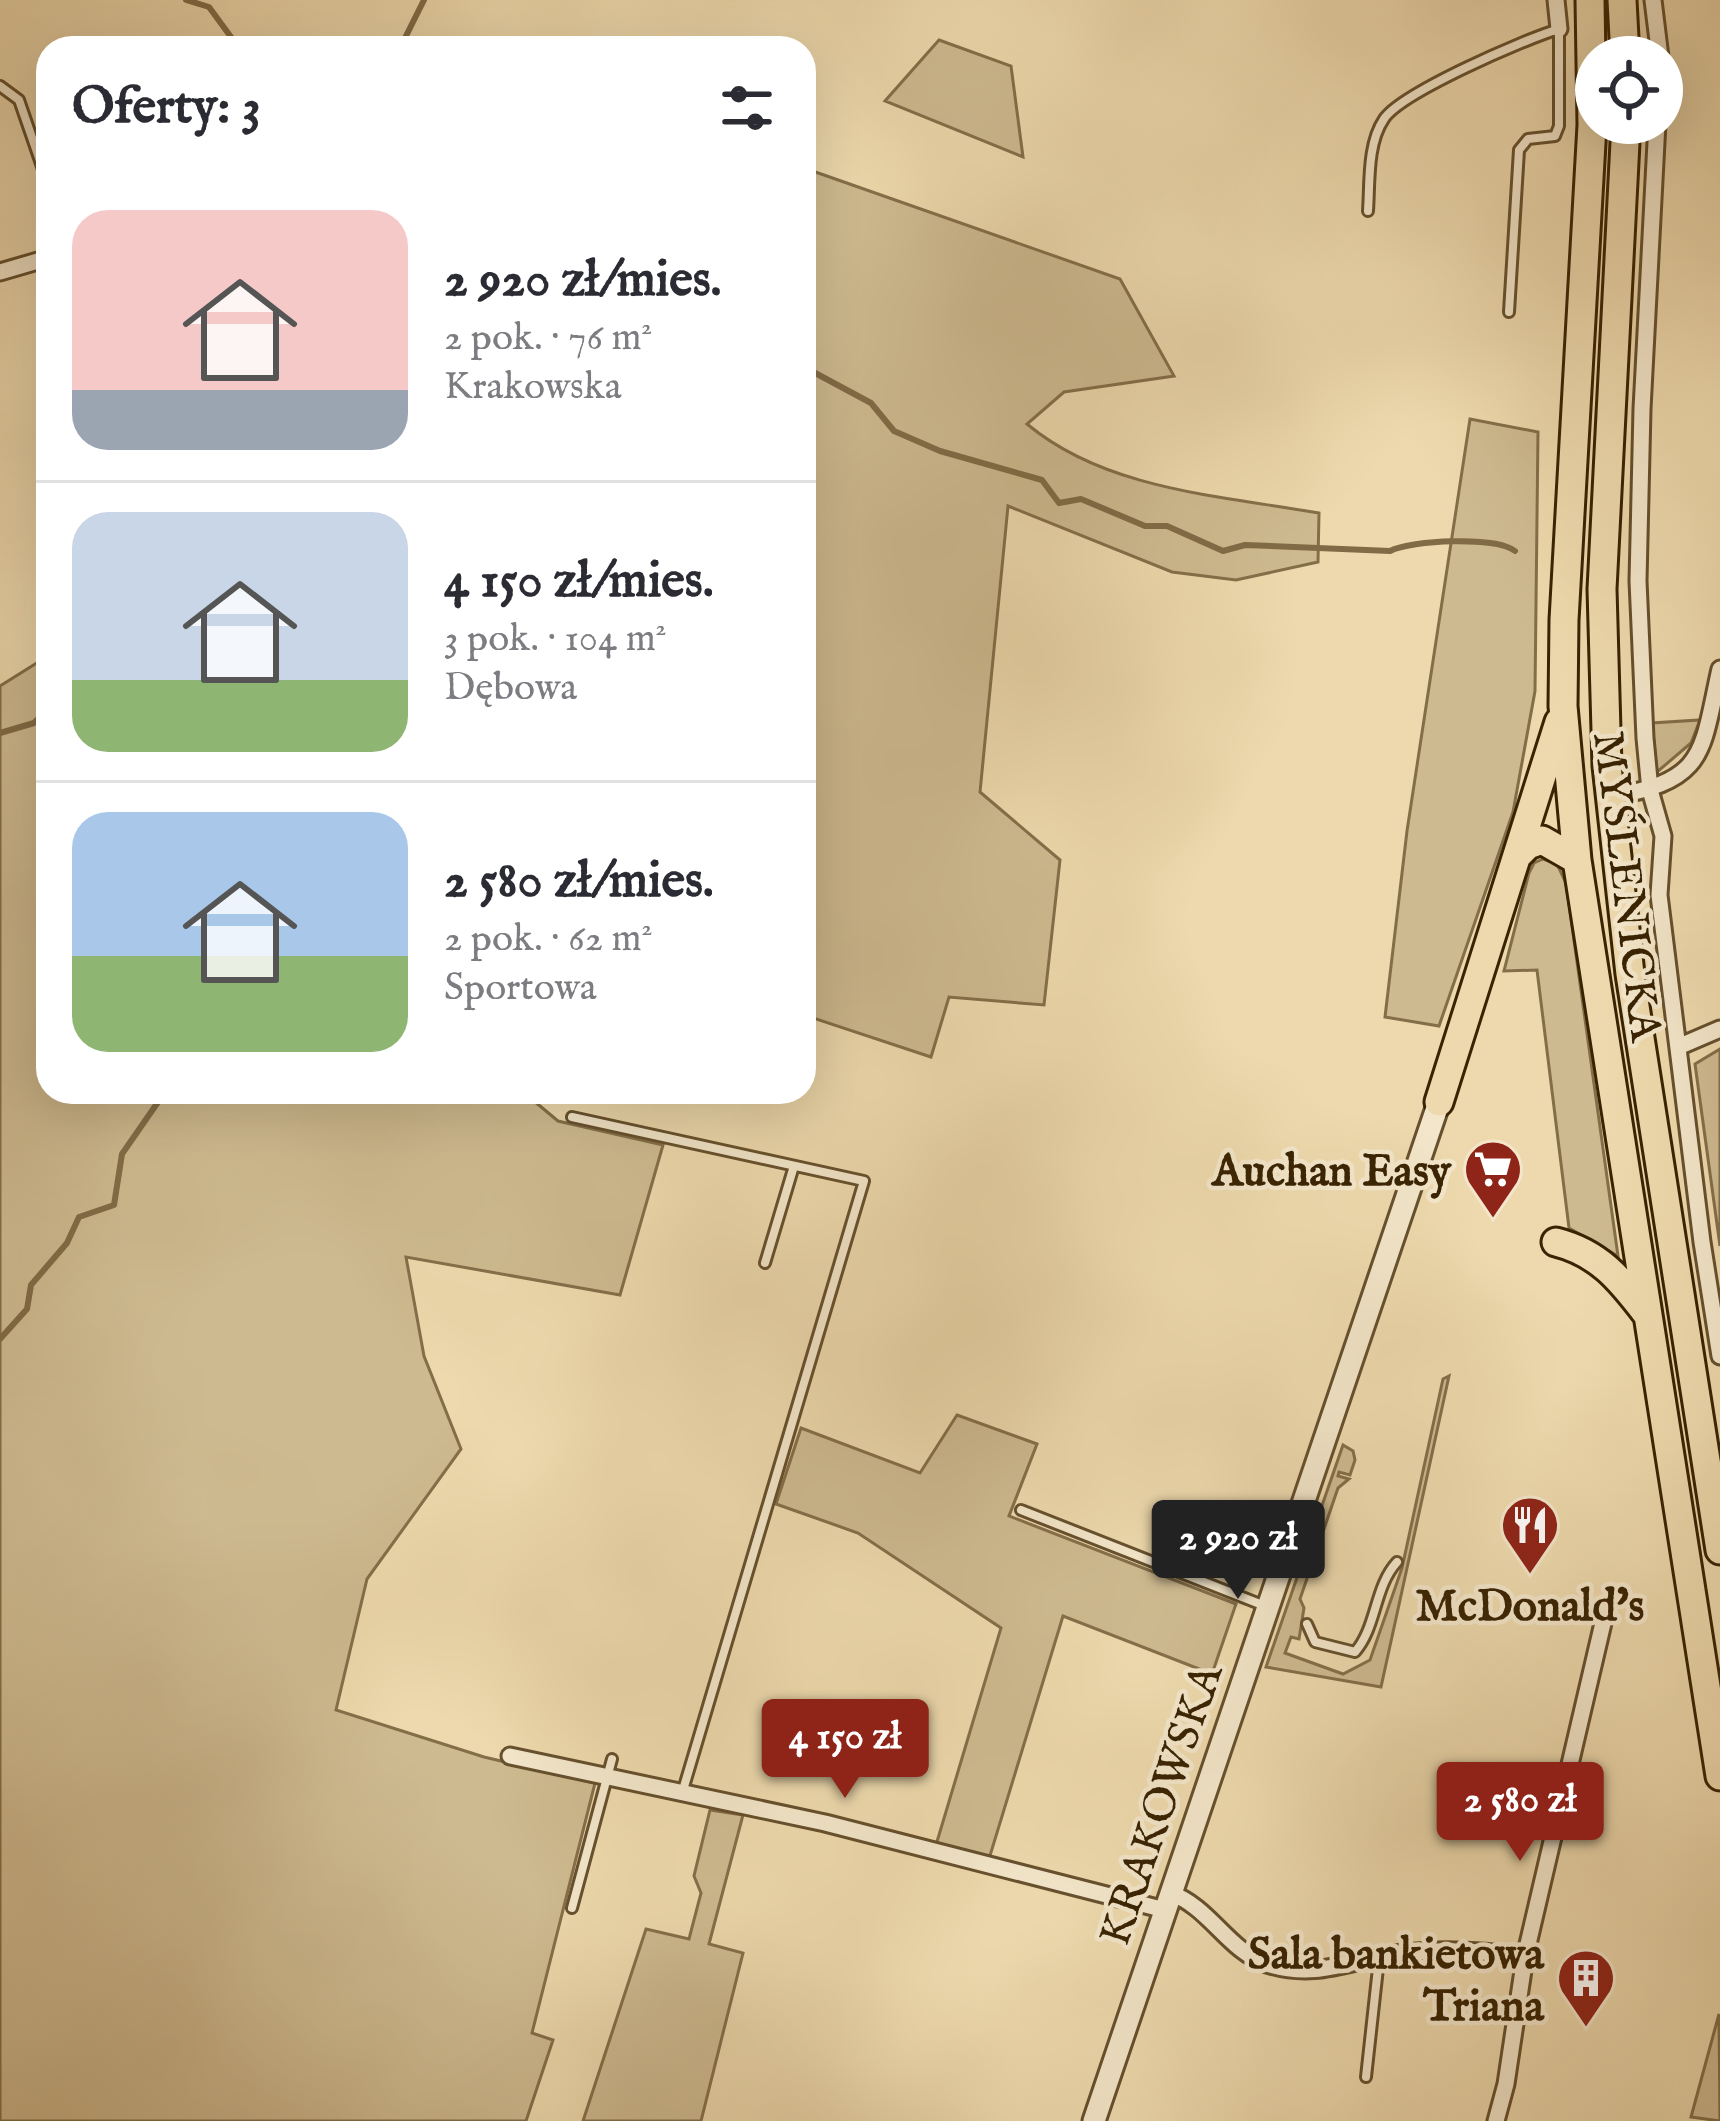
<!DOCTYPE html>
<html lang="pl">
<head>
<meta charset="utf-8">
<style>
  body { margin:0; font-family:"IM FELL English",serif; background:#f7f7f7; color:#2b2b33; height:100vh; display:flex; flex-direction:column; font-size:45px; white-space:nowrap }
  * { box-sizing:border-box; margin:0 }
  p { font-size:39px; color:#7c7c81 }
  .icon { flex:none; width:66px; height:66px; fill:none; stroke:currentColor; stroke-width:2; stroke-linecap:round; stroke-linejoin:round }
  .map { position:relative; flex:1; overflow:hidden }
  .side { position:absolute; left:36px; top:36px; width:780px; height:1068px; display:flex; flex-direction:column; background:#fff; border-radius:36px; box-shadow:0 12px 48px #0002 }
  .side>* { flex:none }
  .controls { position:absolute; left:1575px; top:36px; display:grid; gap:24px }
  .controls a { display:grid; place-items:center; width:108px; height:108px; border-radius:50%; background:#fff; box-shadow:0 12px 48px #0002; font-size:60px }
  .price { position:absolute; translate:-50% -102px; padding:0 27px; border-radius:12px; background:#8f2418; color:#fff; font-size:39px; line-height:78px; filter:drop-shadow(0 3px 6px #0008) }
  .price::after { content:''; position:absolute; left:50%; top:72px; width:36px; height:27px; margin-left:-18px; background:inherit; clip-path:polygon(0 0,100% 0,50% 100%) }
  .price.selected { background:#222; color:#fff }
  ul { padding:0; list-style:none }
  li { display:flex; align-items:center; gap:36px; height:300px; padding:0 36px }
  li+li { border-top:3px solid #e1e1e2 }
  li span { display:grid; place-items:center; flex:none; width:336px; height:240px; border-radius:36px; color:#555 }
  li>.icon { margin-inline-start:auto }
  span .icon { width:144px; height:144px; fill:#fffc; stroke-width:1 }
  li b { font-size:51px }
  h2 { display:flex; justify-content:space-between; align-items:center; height:144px; padding:0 36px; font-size:51px }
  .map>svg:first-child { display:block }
  .green { fill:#ceba90; stroke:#846e49; stroke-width:3 }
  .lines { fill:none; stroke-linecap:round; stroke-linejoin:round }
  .stream { stroke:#806b46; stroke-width:6 }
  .service-casing { stroke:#66502d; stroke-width:14 }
  .minor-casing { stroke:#66502d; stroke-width:21 }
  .tertiary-casing { stroke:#66502d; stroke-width:27 }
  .trunk-casing { stroke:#392302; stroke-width:33 }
  .service { stroke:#f3e6ca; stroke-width:8 }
  .minor { stroke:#f3e6ca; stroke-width:15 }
  .tertiary { stroke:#f3e6ca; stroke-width:21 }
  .trunk { stroke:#edd9ad; stroke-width:27 }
  .labels { text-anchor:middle; stroke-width:9; stroke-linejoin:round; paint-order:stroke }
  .street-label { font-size:45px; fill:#392302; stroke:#f3e6ca }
  .poi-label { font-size:45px; font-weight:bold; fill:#392302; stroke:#f3e6ca; text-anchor:end }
</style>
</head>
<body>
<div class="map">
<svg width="1720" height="2121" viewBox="0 0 1720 2121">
  <rect width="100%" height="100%" fill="#edd9ad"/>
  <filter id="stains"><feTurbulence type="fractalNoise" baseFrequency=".00167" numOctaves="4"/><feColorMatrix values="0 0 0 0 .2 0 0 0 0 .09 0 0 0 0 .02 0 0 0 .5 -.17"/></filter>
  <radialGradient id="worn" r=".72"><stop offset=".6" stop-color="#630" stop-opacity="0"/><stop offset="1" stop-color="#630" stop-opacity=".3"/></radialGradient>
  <path class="green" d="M939 40 1011 66 1023 157 885 101Z
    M804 168 1120 279 1174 376 1064 392 1027 424C1106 490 1221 496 1319 513L1318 562 1236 580 1172 572 1008 506 980 792 1060 860 1044 1005 949 997 931 1057 804 1015Z
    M1470 419 1538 432 1535 691 1513 812 1439 1026 1385 1017 1407 831Z
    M48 656V1092H497L534 1101 558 1121 663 1145 620 1295 406 1257 424 1356 461 1449 367 1579 336 1710 484 1757 595 1783 532 2033 553 2040 526 2121H0V686Z
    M1700 720 1691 743 1657 772 1652 723Z
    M1543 859 1557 864 1566 883 1618 1256 1569 1228 1537 970 1504 971 1529 873 1534 863Z
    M1720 1049V1246L1695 1064Z
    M1449 1376 1381 1687 1266 1667 1343 1445 1353 1451 1355 1460 1350 1475 1339 1472 1338 1476 1349 1479 1338 1488 1300 1599 1304 1608 1299 1639 1291 1637 1285 1653 1343 1674 1370 1660 1402 1568 1443 1379Z
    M957 1415 1037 1444 1009 1516 1236 1604 1212 1674 1063 1616 989 1859 936 1845 1001 1628 858 1533 776 1504 801 1428 920 1473Z
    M710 1810 743 1815 709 1944 743 1953 701 2121H583L646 1929 689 1939 701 1893 694 1876Z
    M1719 2014 1720 2121 1691 2117Z"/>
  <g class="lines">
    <path class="stream" d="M186 0 209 7 239 48
      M400 48 424 0
      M804 367 871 403 894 431 940 451 1042 480 1059 503 1081 499 1145 526H1167L1223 551 1245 545 1390 551C1411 540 1496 536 1515 551
      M0 733 34 723 48 708
      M0 1339 27 1309 31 1285 67 1243 79 1217 114 1205 122 1154 165 1092"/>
    <defs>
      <path id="service" d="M0 86 19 100 48 184
        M1368 211C1370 183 1367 144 1384 119 1401 93 1525 39 1559 29V126L1555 136 1528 139 1519 150 1509 312
        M572 1117 864 1181 683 1790
        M765 1263 794 1166
        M1021 1510 1265 1606
        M1307 1624 1315 1642 1355 1652C1377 1627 1374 1587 1397 1562
        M572 1908 612 1759
        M1366 2077 1379 1959"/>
      <path id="minor" d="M1556 0 1559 29
        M1653 0 1660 57
        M1657 123 1642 409 1638 581 1645 738 1650 790 1663 836 1659 895 1702 1242 1720 1356
        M0 272 48 258
        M1609 797C1707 781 1701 754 1720 669
        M1678 1047 1720 1029
        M510 1756 825 1823 1165 1910
        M1170 1893C1210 1907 1227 1950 1267 1964 1319 1981 1356 1957 1404 1953 1444 1949 1486 1951 1525 1957
        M1496 2121 1506 2084 1525 1957 1603 1623"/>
      <path id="tertiary" d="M1094 2121 1439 1102"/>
      <path id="trunk" d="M1590 0 1592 125 1564 620 1563 706 1577 860 1720 1776
        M1622 0 1625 57
        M1626 123 1602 589 1607 766 1630 974 1720 1550
        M1518 855 1528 845 1542 840 1577 860
        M1439 1102 1559 722
        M1556 1242C1599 1253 1620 1279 1646 1313"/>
    </defs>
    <use href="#service" class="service-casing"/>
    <use href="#minor" class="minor-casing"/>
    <use href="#tertiary" class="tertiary-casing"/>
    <use href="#trunk" class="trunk-casing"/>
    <use href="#service" class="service"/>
    <use href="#minor" class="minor"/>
    <use href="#tertiary" class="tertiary"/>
    <use href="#trunk" class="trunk"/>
  </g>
  <defs>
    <symbol id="supermarket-pin" viewBox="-11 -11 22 30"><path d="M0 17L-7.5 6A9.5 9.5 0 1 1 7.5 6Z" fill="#8f2418" stroke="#f3e6ca"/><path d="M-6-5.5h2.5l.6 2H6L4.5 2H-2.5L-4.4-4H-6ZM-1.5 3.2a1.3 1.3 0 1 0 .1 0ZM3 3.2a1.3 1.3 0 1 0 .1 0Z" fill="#fff"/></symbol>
    <symbol id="restaurant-pin" viewBox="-11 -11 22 30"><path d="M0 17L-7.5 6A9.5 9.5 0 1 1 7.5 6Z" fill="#8f2418" stroke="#f3e6ca"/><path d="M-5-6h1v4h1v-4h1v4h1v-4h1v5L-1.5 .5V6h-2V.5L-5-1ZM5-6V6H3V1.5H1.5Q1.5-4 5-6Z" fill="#fff"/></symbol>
    <symbol id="building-pin" viewBox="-11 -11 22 30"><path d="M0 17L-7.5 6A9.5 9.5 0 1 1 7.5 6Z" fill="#8f2418" stroke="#f3e6ca"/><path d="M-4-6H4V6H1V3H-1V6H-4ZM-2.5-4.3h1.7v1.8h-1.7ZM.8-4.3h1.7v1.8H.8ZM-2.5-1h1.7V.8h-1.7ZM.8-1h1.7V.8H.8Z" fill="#fff"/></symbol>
  </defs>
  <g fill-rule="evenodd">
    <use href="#supermarket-pin" x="1460" y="1136" width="66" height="90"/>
    <use href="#restaurant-pin" x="1497" y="1492" width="66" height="90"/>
    <use href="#building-pin" x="1553" y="1945" width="66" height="90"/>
  </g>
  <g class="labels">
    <g class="street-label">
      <text transform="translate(1629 886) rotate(83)" y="16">MYŚLENICKA</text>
      <text transform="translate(1159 1804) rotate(-71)" y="16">KRAKOWSKA</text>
    </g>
    <g class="poi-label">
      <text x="1451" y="1185">Auchan Easy</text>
      <text x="1530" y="1620" text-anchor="middle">McDonald's</text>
      <text x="1544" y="1968">Sala bankietowa<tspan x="1544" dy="52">Triana</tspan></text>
    </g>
  </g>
  <rect width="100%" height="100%" filter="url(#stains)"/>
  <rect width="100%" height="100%" fill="url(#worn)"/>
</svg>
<div class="controls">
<a><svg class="icon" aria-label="locate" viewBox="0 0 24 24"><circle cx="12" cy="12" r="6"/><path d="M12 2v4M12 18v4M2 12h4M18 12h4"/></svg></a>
</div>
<b class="price selected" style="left:1238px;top:1602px">2 920 zł</b>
<b class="price" style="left:845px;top:1801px">4 150 zł</b>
<b class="price" style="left:1520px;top:1864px">2 580 zł</b>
<section class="side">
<h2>Oferty: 3<svg class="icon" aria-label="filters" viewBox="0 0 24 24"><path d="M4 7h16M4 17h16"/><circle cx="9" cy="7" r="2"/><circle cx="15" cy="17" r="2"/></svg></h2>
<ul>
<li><span style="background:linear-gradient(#f6c9c9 75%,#9aa5b1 0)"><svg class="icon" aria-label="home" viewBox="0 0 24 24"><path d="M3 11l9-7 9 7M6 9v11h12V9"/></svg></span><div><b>2 920 zł/mies.</b><p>2 pok. · 76 m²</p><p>Krakowska</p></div></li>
<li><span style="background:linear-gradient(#c9d6e8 70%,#8fb573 0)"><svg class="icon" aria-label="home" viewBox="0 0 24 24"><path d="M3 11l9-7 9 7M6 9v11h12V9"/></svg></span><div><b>4 150 zł/mies.</b><p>3 pok. · 104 m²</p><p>Dębowa</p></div></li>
<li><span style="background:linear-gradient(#a9c7e8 60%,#8fb573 0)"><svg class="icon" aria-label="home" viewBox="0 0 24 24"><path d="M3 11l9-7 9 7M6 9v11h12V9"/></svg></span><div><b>2 580 zł/mies.</b><p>2 pok. · 62 m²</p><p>Sportowa</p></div></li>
</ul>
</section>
</div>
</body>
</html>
